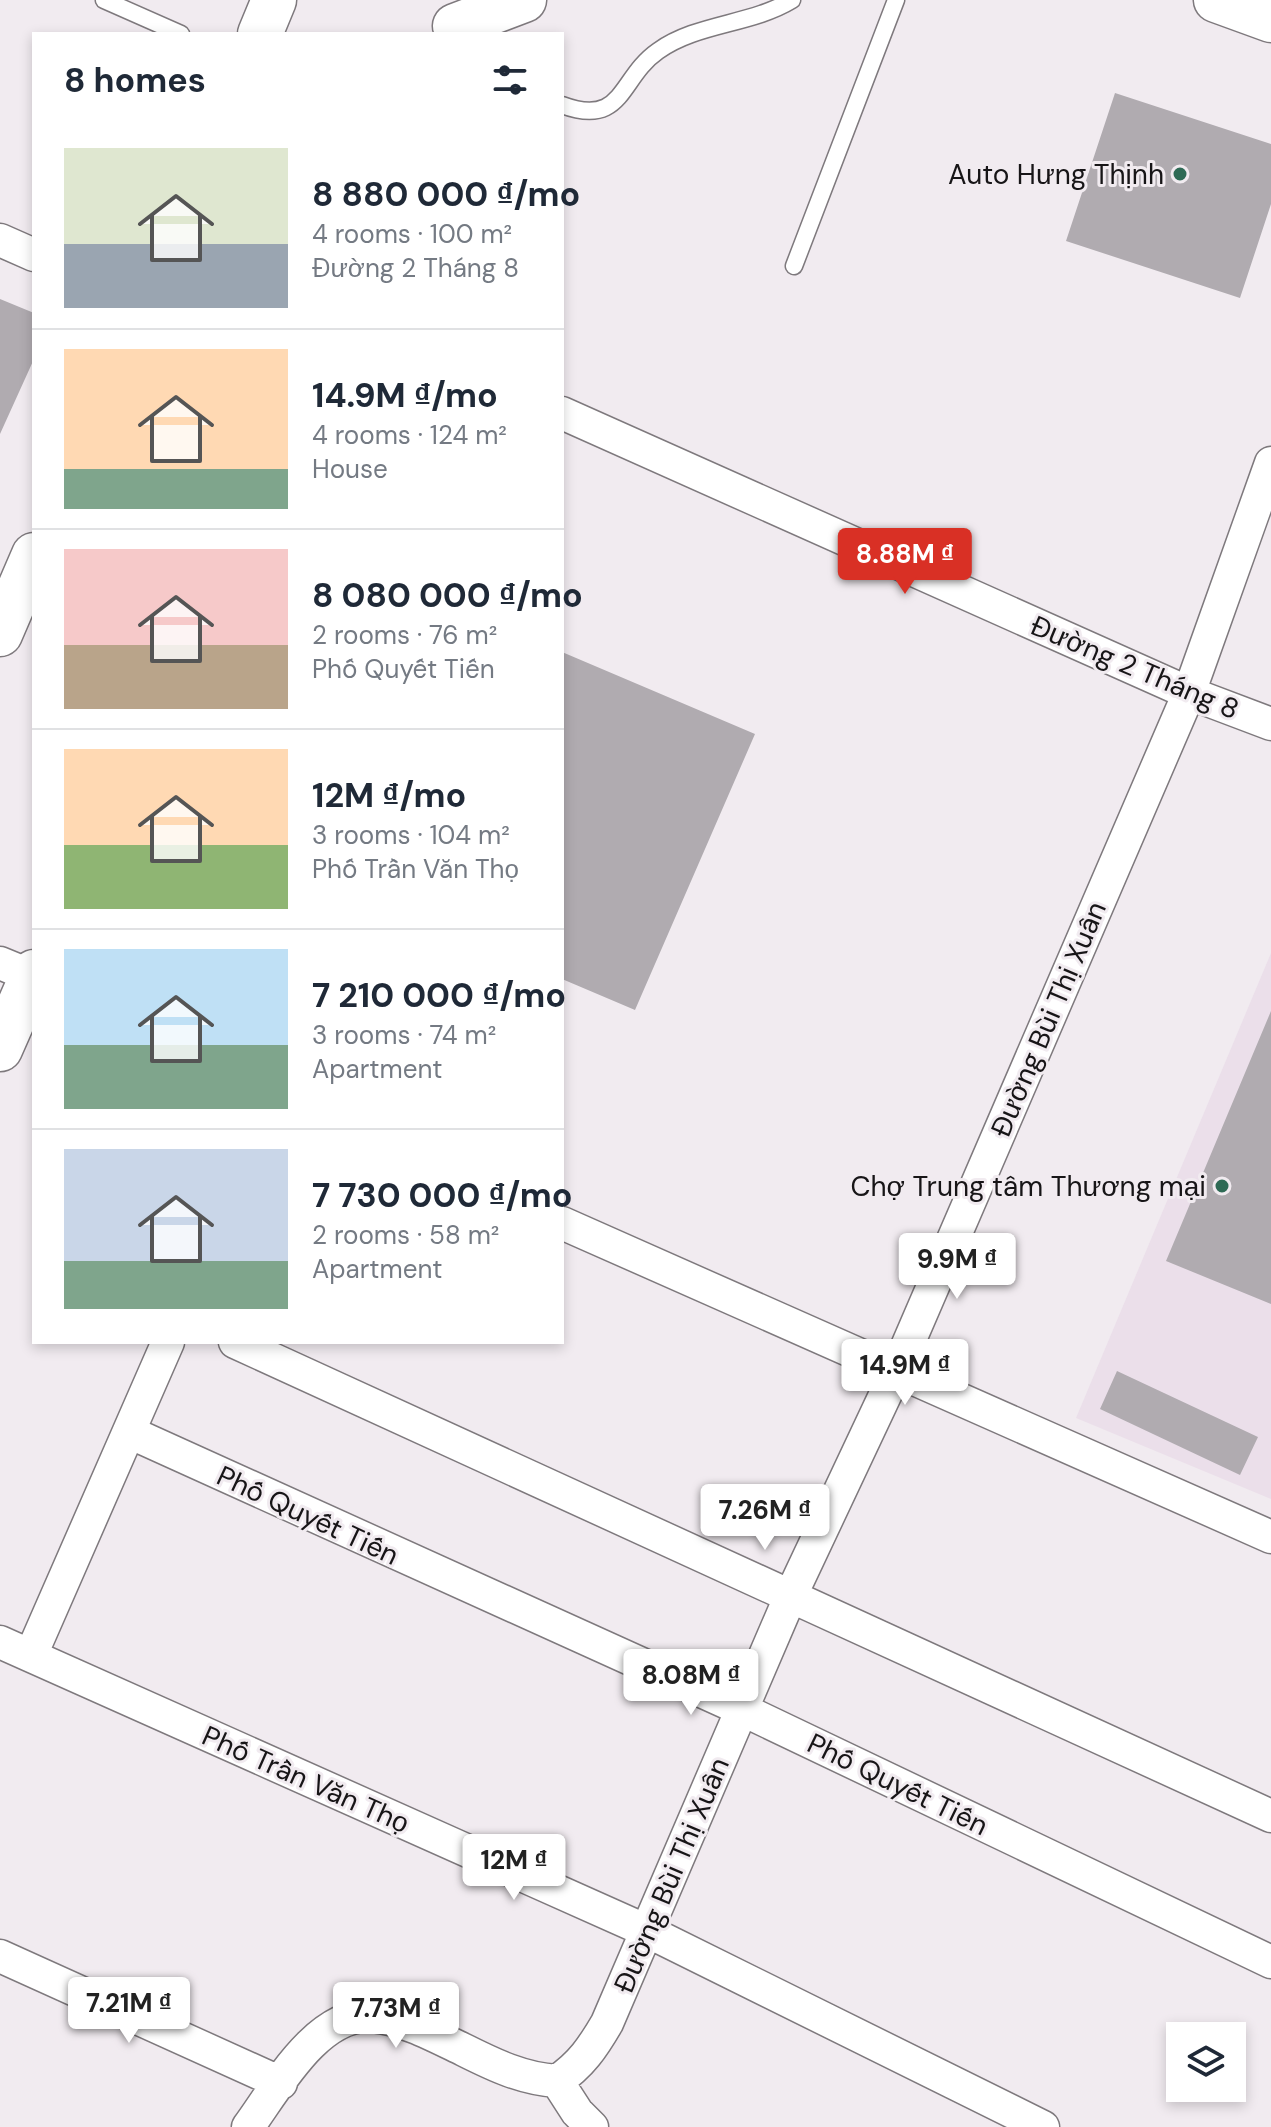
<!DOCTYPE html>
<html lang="en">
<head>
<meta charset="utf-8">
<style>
  body { margin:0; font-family:"DM Sans",sans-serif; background:#f6f6f7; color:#1f2937; height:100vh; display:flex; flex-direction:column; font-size:30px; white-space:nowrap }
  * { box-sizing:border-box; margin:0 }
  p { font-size:26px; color:#747a83 }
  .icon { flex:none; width:44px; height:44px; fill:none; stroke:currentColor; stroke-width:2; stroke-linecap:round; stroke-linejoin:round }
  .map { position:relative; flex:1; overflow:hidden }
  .drawer { position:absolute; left:32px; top:32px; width:532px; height:1312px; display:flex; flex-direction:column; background:#fff; border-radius:0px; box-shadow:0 4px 12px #0003 }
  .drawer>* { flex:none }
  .controls { position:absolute; left:1166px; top:2022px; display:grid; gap:16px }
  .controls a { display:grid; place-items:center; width:80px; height:80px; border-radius:0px; background:#fff; box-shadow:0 4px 12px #0003; font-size:40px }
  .price { position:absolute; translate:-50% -68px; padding:0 18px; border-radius:8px; background:#fff; color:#222; font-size:26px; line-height:52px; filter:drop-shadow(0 2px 4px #0008) }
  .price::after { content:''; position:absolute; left:50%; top:48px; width:24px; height:18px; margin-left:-12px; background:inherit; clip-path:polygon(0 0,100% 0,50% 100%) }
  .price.on { background:#d93025; color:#fff }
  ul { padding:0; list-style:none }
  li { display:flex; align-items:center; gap:24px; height:200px; padding:0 32px }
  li+li { border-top:2px solid #e0e1e3 }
  li span { display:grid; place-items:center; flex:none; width:224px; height:160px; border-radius:0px; color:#555 }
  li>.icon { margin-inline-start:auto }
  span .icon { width:96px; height:96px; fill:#fffc; stroke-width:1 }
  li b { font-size:34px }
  h2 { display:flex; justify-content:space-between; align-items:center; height:96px; padding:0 32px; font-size:34px }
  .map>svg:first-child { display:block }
  .built { fill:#ebdfea }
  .building { fill:#b0abb0 }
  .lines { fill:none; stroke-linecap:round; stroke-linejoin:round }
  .lane-casing { stroke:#7e797d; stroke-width:19 }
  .street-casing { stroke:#7e797d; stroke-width:35 }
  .secondary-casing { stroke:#7e797d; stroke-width:47 }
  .lane { stroke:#fff; stroke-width:16 }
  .street { stroke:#fff; stroke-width:32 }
  .secondary { stroke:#fff; stroke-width:44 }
  .poi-dot { fill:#2e6a55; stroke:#f1ebf0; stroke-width:3 }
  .labels { text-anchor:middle; stroke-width:6; stroke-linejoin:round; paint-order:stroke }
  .poi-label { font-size:28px; fill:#171517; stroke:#f1ebf0; text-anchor:end }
  .street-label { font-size:28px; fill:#171517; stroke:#f1ebf0 }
</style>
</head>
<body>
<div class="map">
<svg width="1271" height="2127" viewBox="0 0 1271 2127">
  <rect width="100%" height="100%" fill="#f1ebf0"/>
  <path class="built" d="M1271 953V1499L1076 1418Z"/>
  <path class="building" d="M1115 93 1271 144V204L1240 298 1066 241Z
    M0 299 34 313V359L0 434Z
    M562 652 755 734 635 1010 562 979Z
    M1271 1011V1304L1166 1261Z
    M1117 1371 1258 1437 1240 1475 1100 1409Z"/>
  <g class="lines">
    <defs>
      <path id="lane" d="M104 0 181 34
        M562 105C624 128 619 78 658 51 697 23 751 25 792 0
        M794 266 896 0"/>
      <path id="street" d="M0 240 34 255
        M562 413 1189 693 1271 724
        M0 963 34 977
        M562 1223 1271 1537
        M235 1342 1271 1816
        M129 1432 741 1709 1271 1962
        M0 1642 647 1931 1043 2127
        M31 1655 168 1342
        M0 1956 281 2083
        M557 2081C581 2065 593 2047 607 2023L791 1595 896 1372 1189 693 1271 463
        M557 2081 577 2112 592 2127
        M248 2127C276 2089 317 2012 372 2016 404 2019 435 2036 464 2050 494 2065 523 2079 557 2081"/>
      <path id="secondary" d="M1216 0 1271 20
        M455 26 524 0
        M260 34 274 0
        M0 634 34 555
        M0 1049 34 972"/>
    </defs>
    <use href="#lane" class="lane-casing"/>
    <use href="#street" class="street-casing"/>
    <use href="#secondary" class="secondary-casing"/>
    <use href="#lane" class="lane"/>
    <use href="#street" class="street"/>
    <use href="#secondary" class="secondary"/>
  </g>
  <g class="poi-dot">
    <circle cx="1180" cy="174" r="8"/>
    <circle cx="1222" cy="1186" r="8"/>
  </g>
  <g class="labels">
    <g class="poi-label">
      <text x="1164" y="184">Auto Hưng Thịnh</text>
      <text x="1206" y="1196">Chợ Trung tâm Thương mại</text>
    </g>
    <g class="street-label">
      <text transform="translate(1135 667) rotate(23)" y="10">Đường 2 Tháng 8</text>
      <text transform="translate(1048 1019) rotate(-67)" y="10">Đường Bùi Thị Xuân</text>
      <text transform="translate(308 1515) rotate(25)" y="10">Phố Quyết Tiến</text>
      <text transform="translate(306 1779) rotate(24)" y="10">Phố Trần Văn Thọ</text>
      <text transform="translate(898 1784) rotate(26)" y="10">Phố Quyết Tiến</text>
      <text transform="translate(671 1875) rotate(-67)" y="10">Đường Bùi Thị Xuân</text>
    </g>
  </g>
</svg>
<div class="controls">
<a><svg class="icon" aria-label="layers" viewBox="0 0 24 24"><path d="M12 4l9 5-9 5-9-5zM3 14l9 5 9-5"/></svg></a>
</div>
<b class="price on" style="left:905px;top:596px">8.88M ₫</b>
<b class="price" style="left:957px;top:1301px">9.9M ₫</b>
<b class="price" style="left:905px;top:1407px">14.9M ₫</b>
<b class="price" style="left:765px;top:1552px">7.26M ₫</b>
<b class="price" style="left:691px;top:1717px">8.08M ₫</b>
<b class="price" style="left:514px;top:1902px">12M ₫</b>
<b class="price" style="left:129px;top:2045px">7.21M ₫</b>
<b class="price" style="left:396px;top:2050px">7.73M ₫</b>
<section class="drawer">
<h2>8 homes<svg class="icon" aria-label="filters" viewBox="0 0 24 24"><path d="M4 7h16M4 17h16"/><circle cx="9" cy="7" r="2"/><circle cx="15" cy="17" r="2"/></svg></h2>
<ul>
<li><span style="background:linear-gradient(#dfe7d0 60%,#9aa5b1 0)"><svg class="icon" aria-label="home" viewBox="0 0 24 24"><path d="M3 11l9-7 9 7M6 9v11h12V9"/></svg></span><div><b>8 880 000 ₫/mo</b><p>4 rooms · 100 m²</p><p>Đường 2 Tháng 8</p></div></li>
<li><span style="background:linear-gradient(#ffd9b3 75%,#7fa58c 0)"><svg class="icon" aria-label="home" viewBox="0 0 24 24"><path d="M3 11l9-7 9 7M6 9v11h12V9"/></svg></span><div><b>14.9M ₫/mo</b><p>4 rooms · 124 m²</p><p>House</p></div></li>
<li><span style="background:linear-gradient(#f6c9c9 60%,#b9a48a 0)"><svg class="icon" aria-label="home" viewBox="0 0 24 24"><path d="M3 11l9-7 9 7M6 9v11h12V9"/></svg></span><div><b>8 080 000 ₫/mo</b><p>2 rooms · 76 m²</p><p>Phố Quyết Tiến</p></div></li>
<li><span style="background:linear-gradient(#ffd9b3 60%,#8fb573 0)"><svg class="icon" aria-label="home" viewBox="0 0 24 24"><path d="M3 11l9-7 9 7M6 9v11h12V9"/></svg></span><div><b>12M ₫/mo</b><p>3 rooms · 104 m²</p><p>Phố Trần Văn Thọ</p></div></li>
<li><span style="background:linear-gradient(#bfe0f5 60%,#7fa58c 0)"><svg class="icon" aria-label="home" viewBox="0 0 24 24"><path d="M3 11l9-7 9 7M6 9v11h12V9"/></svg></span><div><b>7 210 000 ₫/mo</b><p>3 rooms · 74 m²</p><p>Apartment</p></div></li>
<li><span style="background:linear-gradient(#c9d6e8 70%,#7fa58c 0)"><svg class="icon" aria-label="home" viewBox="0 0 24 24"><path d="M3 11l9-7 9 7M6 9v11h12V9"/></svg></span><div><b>7 730 000 ₫/mo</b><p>2 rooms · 58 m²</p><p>Apartment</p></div></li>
</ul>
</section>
</div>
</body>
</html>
